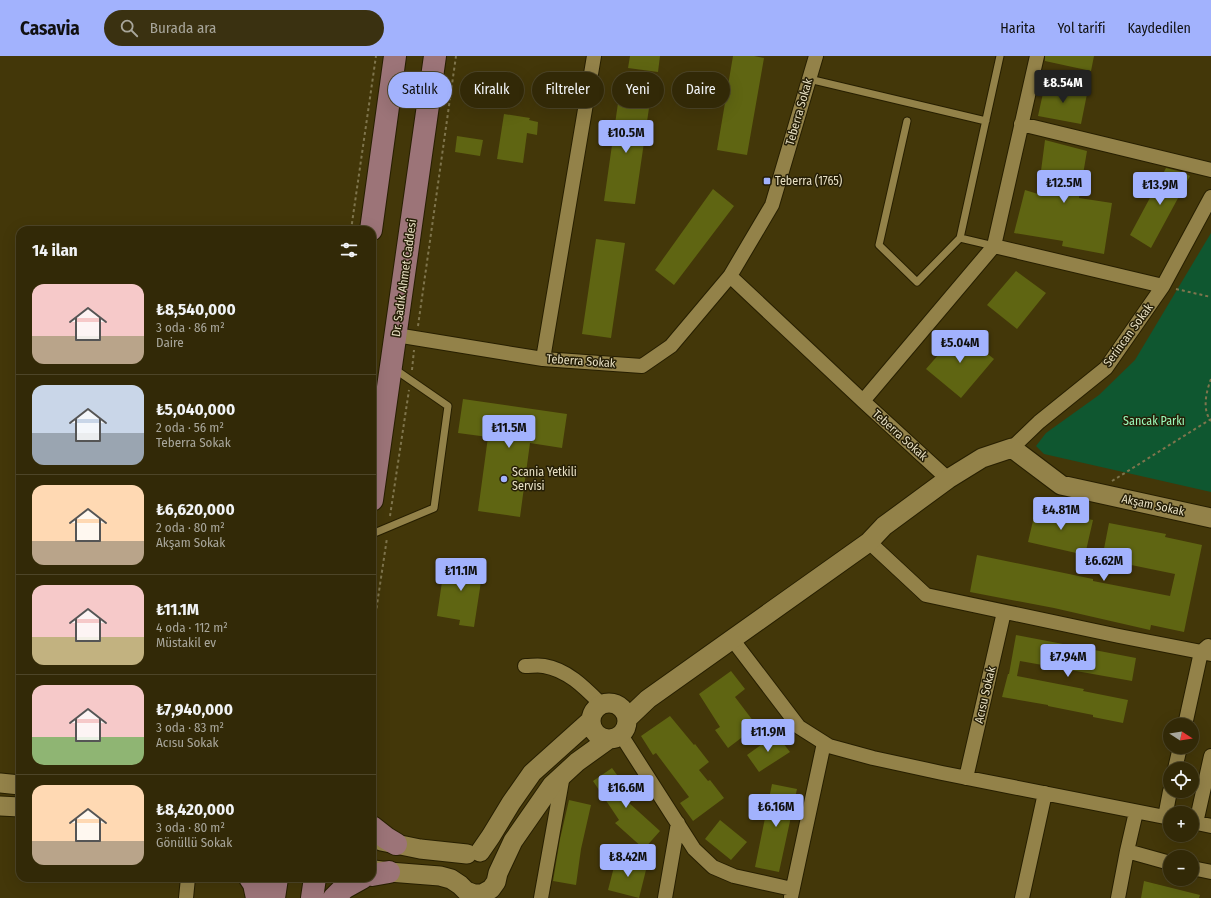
<!DOCTYPE html>
<html lang="tr">
<head>
<meta charset="utf-8">
<style>
  body { margin:0; font-family:"Fira Sans Condensed",sans-serif; background:#3a3111; color:#f1f3f6; height:100vh; display:flex; flex-direction:column; font-size:15px; white-space:nowrap }
  * { box-sizing:border-box; margin:0 }
  p { font-size:13px; color:#a8a69b }
  .icon { flex:none; width:22px; height:22px; fill:none; stroke:currentColor; stroke-width:2; stroke-linecap:round; stroke-linejoin:round }
  .map { position:relative; flex:1; overflow:hidden }
  .details { position:absolute; left:16px; top:170px; width:360px; height:656px; display:flex; flex-direction:column; background:#322907; border-radius:12px; box-shadow:0 4px 16px #0002,0 0 0 1px #4d4528 }
  .details>* { flex:none }
  .banner { position:absolute; left:388px; top:16px; width:380px; height:36px; display:flex; gap:8px }
  .needle { width:26px; rotate:102deg }
  .controls { position:absolute; left:1163px; top:662px; display:grid; gap:8px }
  .controls a { display:grid; place-items:center; width:36px; height:36px; border-radius:50%; background:#322907; box-shadow:0 4px 16px #0002,0 0 0 1px #4d4528; font-size:20px }
  .price { position:absolute; translate:-50% -34px; padding:0 9px; border-radius:4px; background:#a2b2fd; color:#111; font-size:13px; line-height:26px; filter:drop-shadow(0 1px 2px #0008) }
  .price::after { content:''; position:absolute; left:50%; top:24px; width:12px; height:9px; margin-left:-6px; background:inherit; clip-path:polygon(0 0,100% 0,50% 100%) }
  .price.active { background:#222; color:#fff }
  ul { padding:0; list-style:none }
  li { display:flex; align-items:center; gap:12px; height:100px; padding:0 16px }
  li+li { border-top:1px solid #4d4528 }
  li span { display:grid; place-items:center; flex:none; width:112px; height:80px; border-radius:12px; color:#555 }
  li>.icon { margin-inline-start:auto }
  span .icon { width:48px; height:48px; fill:#fffc; stroke-width:1 }
  li b { font-size:17px }
  h2 { display:flex; justify-content:space-between; align-items:center; height:48px; padding:0 16px; font-size:17px }
  .pill { padding:0 14px; border-radius:18px; background:#322907; box-shadow:0 4px 16px #0002,0 0 0 1px #4d4528; font-size:14px; line-height:36px }
  .pill.active { background:#a2b2fd; color:#111 }
  header { display:flex; align-items:center; gap:24px; box-sizing:border-box; height:56px; padding:0 20px; background:#a2b2fd; color:#111 }
  header strong { font-size:19px }
  nav { display:flex; gap:22px; margin-inline-start:auto; font-size:14px }
  .search { width:280px; height:36px; background:#3a3111; display:flex; align-items:center; gap:10px; box-sizing:border-box; padding:0 14px; border-radius:22px; color:#a8a69b; font-size:15px }
  .map>svg:first-child { display:block }
  .green { fill:#0f5730 }
  .building { fill:#5f6512 }
  .lines { fill:none; stroke-linecap:round; stroke-linejoin:round }
  .lane-casing { stroke:#271f01; stroke-width:9 }
  .street-casing { stroke:#271f01; stroke-width:16 }
  .secondary-casing { stroke:#271f01; stroke-width:21 }
  .primary-casing { stroke:#271f01; stroke-width:24 }
  .path { stroke:#7f754d; stroke-width:2; stroke-dasharray:3 3; stroke-linecap:butt }
  .lane { stroke:#938249; stroke-width:7 }
  .street { stroke:#938249; stroke-width:14 }
  .secondary { stroke:#938249; stroke-width:19 }
  .primary { stroke:#9c7478; stroke-width:22 }
  .poi-dot { fill:#a2b2fd; stroke:#261f07; stroke-width:1.5 }
  .labels { text-anchor:middle; stroke-width:3; stroke-linejoin:round; paint-order:stroke }
  .street-label { font-size:12px; fill:#e8e0c3; stroke:#261f07 }
  .poi-label { font-size:12px; fill:#e8e0c3; stroke:#261f07; text-anchor:start }
  .park-label { font-size:12px; fill:#9bfabb; stroke:#261f07 }
</style>
</head>
<body>
<header>
<strong>Casavia</strong>
<div class="search"><svg class="icon" aria-label="search" viewBox="0 0 24 24"><circle cx="10" cy="10" r="6"/><path d="M15 15l6 6"/></svg>Burada ara</div>
<nav><a>Harita</a><a>Yol tarifi</a><a>Kaydedilen</a></nav>
</header>
<div class="map">
<svg width="1211" height="842" viewBox="0 0 1211 842">
  <rect width="100%" height="100%" fill="#433709"/>
  <path class="green" d="M1211 177V436L1044 398 1036 390 1046 377 1099 339 1135 304Z"/>
  <path class="building" d="M630 0H660L658 16 628 12Z
    M733 0H754L764 2 747 99 717 94Z
    M1045 0H1094L1091 15 1045 5Z
    M1045 28 1087 38 1081 68 1038 60Z
    M464 35 489 39 488 49 463 46Z
    M618 47 649 52 635 148 604 145Z
    M504 58 530 62 529 64 538 66 537 79 527 77 523 107 497 103Z
    M457 80 483 84 480 100 455 96Z
    M1045 84 1087 95 1079 142 1112 147 1104 198 1062 190 1063 185 1014 177 1025 134 1038 138Z
    M1166 112 1182 116 1190 120 1151 192 1130 179Z
    M713 133 734 150 674 229 655 214Z
    M596 183 625 187 611 282 582 278Z
    M1016 215 1046 237 1017 273 987 249Z
    M959 275 994 303 961 342 926 313Z
    M463 343 567 358 562 392 530 387 520 461 478 455 488 381 458 377Z
    M1036 452 1056 456V457L1093 464 1085 499 1028 486Z
    M1109 467 1166 478 1165 481 1202 489 1184 576 1151 569 1150 574 1054 552 970 536 977 499 1093 523V525L1170 540 1175 518 1102 503Z
    M468 504 484 506 474 571 459 569 460 564 437 560 445 505 468 509Z
    M1016 579 1136 602 1132 625 1020 605 1017 620 1084 633 1083 635 1128 644 1123 667 1093 661V659L1048 650V649L1002 641 1008 618H1009Z
    M731 615 745 633 735 641 757 670 728 692 715 674 720 671 699 638Z
    M670 660 694 689 695 688 709 706 699 714 708 725 710 724 724 742 693 765 680 747 689 741 656 697 653 699 641 680Z
    M776 678 790 696 759 716 747 699Z
    M612 712 633 741 628 746 660 775 644 793 615 767 619 764 593 725Z
    M772 728 797 733 779 816 755 811Z
    M569 744 591 749 581 793 576 829 553 825 560 783Z
    M720 764 747 786 731 804 705 783Z
    M616 803 647 810 639 842 608 834Z
    M1144 825 1200 839 1199 842H1141Z"/>
  <g class="lines">
    <defs>
      <path id="lane" d="M809 23 986 65
        M907 65 879 189 917 226 960 182 1000 0
        M960 182 994 190
        M372 478 434 452 448 350 393 312"/>
      <path id="street" d="M1021 68 1211 114
        M994 190 1163 230
        M730 220 863 345 948 423
        M396 279 543 303 642 310 671 290 730 220 772 149 816 0
        M543 303 594 0
        M863 345 994 190 1037 0
        M1012 392 1039 366 1106 312 1163 230 1211 141
        M869 486 926 539 1119 580 1211 598
        M732 583 799 671 829 690 873 702 942 717 1170 762
        M525 610C532 610 538 609 544 610 568 614 585 632 602 649
        M1185 669 1201 596 1208 590
        M621 679 694 793 713 811 734 820 792 833
        M1175 713 1180 691
        M966 722 1004 556
        M1165 761 1170 735
        M1192 766 1211 770
        M1196 767 1211 700
        M1127 795 1170 807
        M1192 812 1211 816
        M791 841 824 687
        M186 842 188 822
        M541 842 563 719
        M665 842 678 767
        M1022 842 1045 737
        M1118 842 1127 795 1136 756"/>
      <path id="secondary" d="M591 665a18 18 0 1 1 36 0a18 18 0 1 1-36 0Z
        M627 663 648 643 869 486 884 470 948 423 982 402 1012 392 1061 429 1211 462
        M0 727 20 729
        M0 750 20 751
        M381 785 420 793 467 798
        M480 796 491 780 511 747 532 717 591 664
        M374 814 389 816 440 820 451 823 460 829 466 835 474 838H482L491 833 496 826 498 817 513 785 552 729 577 706 609 683"/>
      <path id="primary" d="M371 174 395 0
        M372 444 435 0
        M372 771 386 782 396 788
        M372 819 389 816
        M250 822 254 828 257 842
        M274 842 277 822
        M312 842 315 822
        M334 842 344 832 362 822"/>
    </defs>
    <use href="#lane" class="lane-casing"/>
    <use href="#street" class="street-casing"/>
    <use href="#secondary" class="secondary-casing"/>
    <use href="#primary" class="primary-casing"/>
    <path class="path" d="M351 174 376 0
      M1176 233 1211 241
      M418 270 456 0
      M412 314 414 294
      M1211 323C1206 336 1202 354 1211 365
      M1112 425 1211 363
      M390 460 409 334
      M372 582 387 482"/>
    <use href="#lane" class="lane"/>
    <use href="#street" class="street"/>
    <use href="#secondary" class="secondary"/>
    <use href="#primary" class="primary"/>
  </g>
  <g class="poi-dot">
    <rect x="763" y="121" width="8" height="8" rx="2"/>
    <circle cx="504" cy="423" r="4"/>
  </g>
  <g class="labels">
    <g class="street-label">
      <text transform="translate(799 56) rotate(-74)" y="4">Teberra Sokak</text>
      <text transform="translate(404 222) rotate(-82)" y="4">Dr. Sadık Ahmet Caddesi</text>
      <text transform="translate(1128 279) rotate(-54)" y="4">Serincan Sokak</text>
      <text transform="translate(581 305) rotate(4)" y="4">Teberra Sokak</text>
      <text transform="translate(900 379) rotate(42)" y="4">Teberra Sokak</text>
      <text transform="translate(1153 449) rotate(12)" y="4">Akşam Sokak</text>
      <text transform="translate(985 639) rotate(-77)" y="4">Acısu Sokak</text>
    </g>
    <g class="poi-label">
      <text x="775" y="129">Teberra (1765)</text>
      <text x="512" y="420">Scania Yetkili<tspan x="512" dy="14">Servisi</tspan></text>
    </g>
    <g class="park-label">
      <text x="1154" y="369">Sancak Parkı</text>
    </g>
  </g>
</svg>
<div class="controls">
<a><svg class="needle" viewBox="-14 -14 28 28"><path d="M0-13l5 13h-10z" fill="#e53935"/><path d="M0 13l5-13h-10z" fill="#a8a69b"/></svg></a>
<a><svg class="icon" aria-label="locate" viewBox="0 0 24 24"><circle cx="12" cy="12" r="6"/><path d="M12 2v4M12 18v4M2 12h4M18 12h4"/></svg></a>
<a>+</a>
<a>−</a>
</div>
<b class="price active" style="left:1063px;top:48px">₺8.54M</b>
<b class="price" style="left:626px;top:98px">₺10.5M</b>
<b class="price" style="left:1064px;top:148px">₺12.5M</b>
<b class="price" style="left:1160px;top:150px">₺13.9M</b>
<b class="price" style="left:960px;top:308px">₺5.04M</b>
<b class="price" style="left:509px;top:393px">₺11.5M</b>
<b class="price" style="left:1061px;top:475px">₺4.81M</b>
<b class="price" style="left:1104px;top:526px">₺6.62M</b>
<b class="price" style="left:461px;top:536px">₺11.1M</b>
<b class="price" style="left:1068px;top:622px">₺7.94M</b>
<b class="price" style="left:768px;top:697px">₺11.9M</b>
<b class="price" style="left:626px;top:753px">₺16.6M</b>
<b class="price" style="left:776px;top:772px">₺6.16M</b>
<b class="price" style="left:628px;top:822px">₺8.42M</b>
<div class="banner">
<a class="pill active">Satılık</a>
<a class="pill">Kiralık</a>
<a class="pill">Filtreler</a>
<a class="pill">Yeni</a>
<a class="pill">Daire</a>
</div>
<section class="details">
<h2>14 ilan<svg class="icon" aria-label="filters" viewBox="0 0 24 24"><path d="M4 7h16M4 17h16"/><circle cx="9" cy="7" r="2"/><circle cx="15" cy="17" r="2"/></svg></h2>
<ul>
<li><span style="background:linear-gradient(#f6c9c9 65%,#b9a48a 0)"><svg class="icon" aria-label="home" viewBox="0 0 24 24"><path d="M3 11l9-7 9 7M6 9v11h12V9"/></svg></span><div><b>₺8,540,000</b><p>3 oda · 86 m²</p><p>Daire</p></div></li>
<li><span style="background:linear-gradient(#c9d6e8 60%,#9aa5b1 0)"><svg class="icon" aria-label="home" viewBox="0 0 24 24"><path d="M3 11l9-7 9 7M6 9v11h12V9"/></svg></span><div><b>₺5,040,000</b><p>2 oda · 56 m²</p><p>Teberra Sokak</p></div></li>
<li><span style="background:linear-gradient(#ffd9b3 70%,#b9a48a 0)"><svg class="icon" aria-label="home" viewBox="0 0 24 24"><path d="M3 11l9-7 9 7M6 9v11h12V9"/></svg></span><div><b>₺6,620,000</b><p>2 oda · 80 m²</p><p>Akşam Sokak</p></div></li>
<li><span style="background:linear-gradient(#f6c9c9 65%,#c2b280 0)"><svg class="icon" aria-label="home" viewBox="0 0 24 24"><path d="M3 11l9-7 9 7M6 9v11h12V9"/></svg></span><div><b>₺11.1M</b><p>4 oda · 112 m²</p><p>Müstakil ev</p></div></li>
<li><span style="background:linear-gradient(#f6c9c9 65%,#8fb573 0)"><svg class="icon" aria-label="home" viewBox="0 0 24 24"><path d="M3 11l9-7 9 7M6 9v11h12V9"/></svg></span><div><b>₺7,940,000</b><p>3 oda · 83 m²</p><p>Acısu Sokak</p></div></li>
<li><span style="background:linear-gradient(#ffd9b3 70%,#b9a48a 0)"><svg class="icon" aria-label="home" viewBox="0 0 24 24"><path d="M3 11l9-7 9 7M6 9v11h12V9"/></svg></span><div><b>₺8,420,000</b><p>3 oda · 80 m²</p><p>Gönüllü Sokak</p></div></li>
</ul>
</section>
</div>
</body>
</html>
